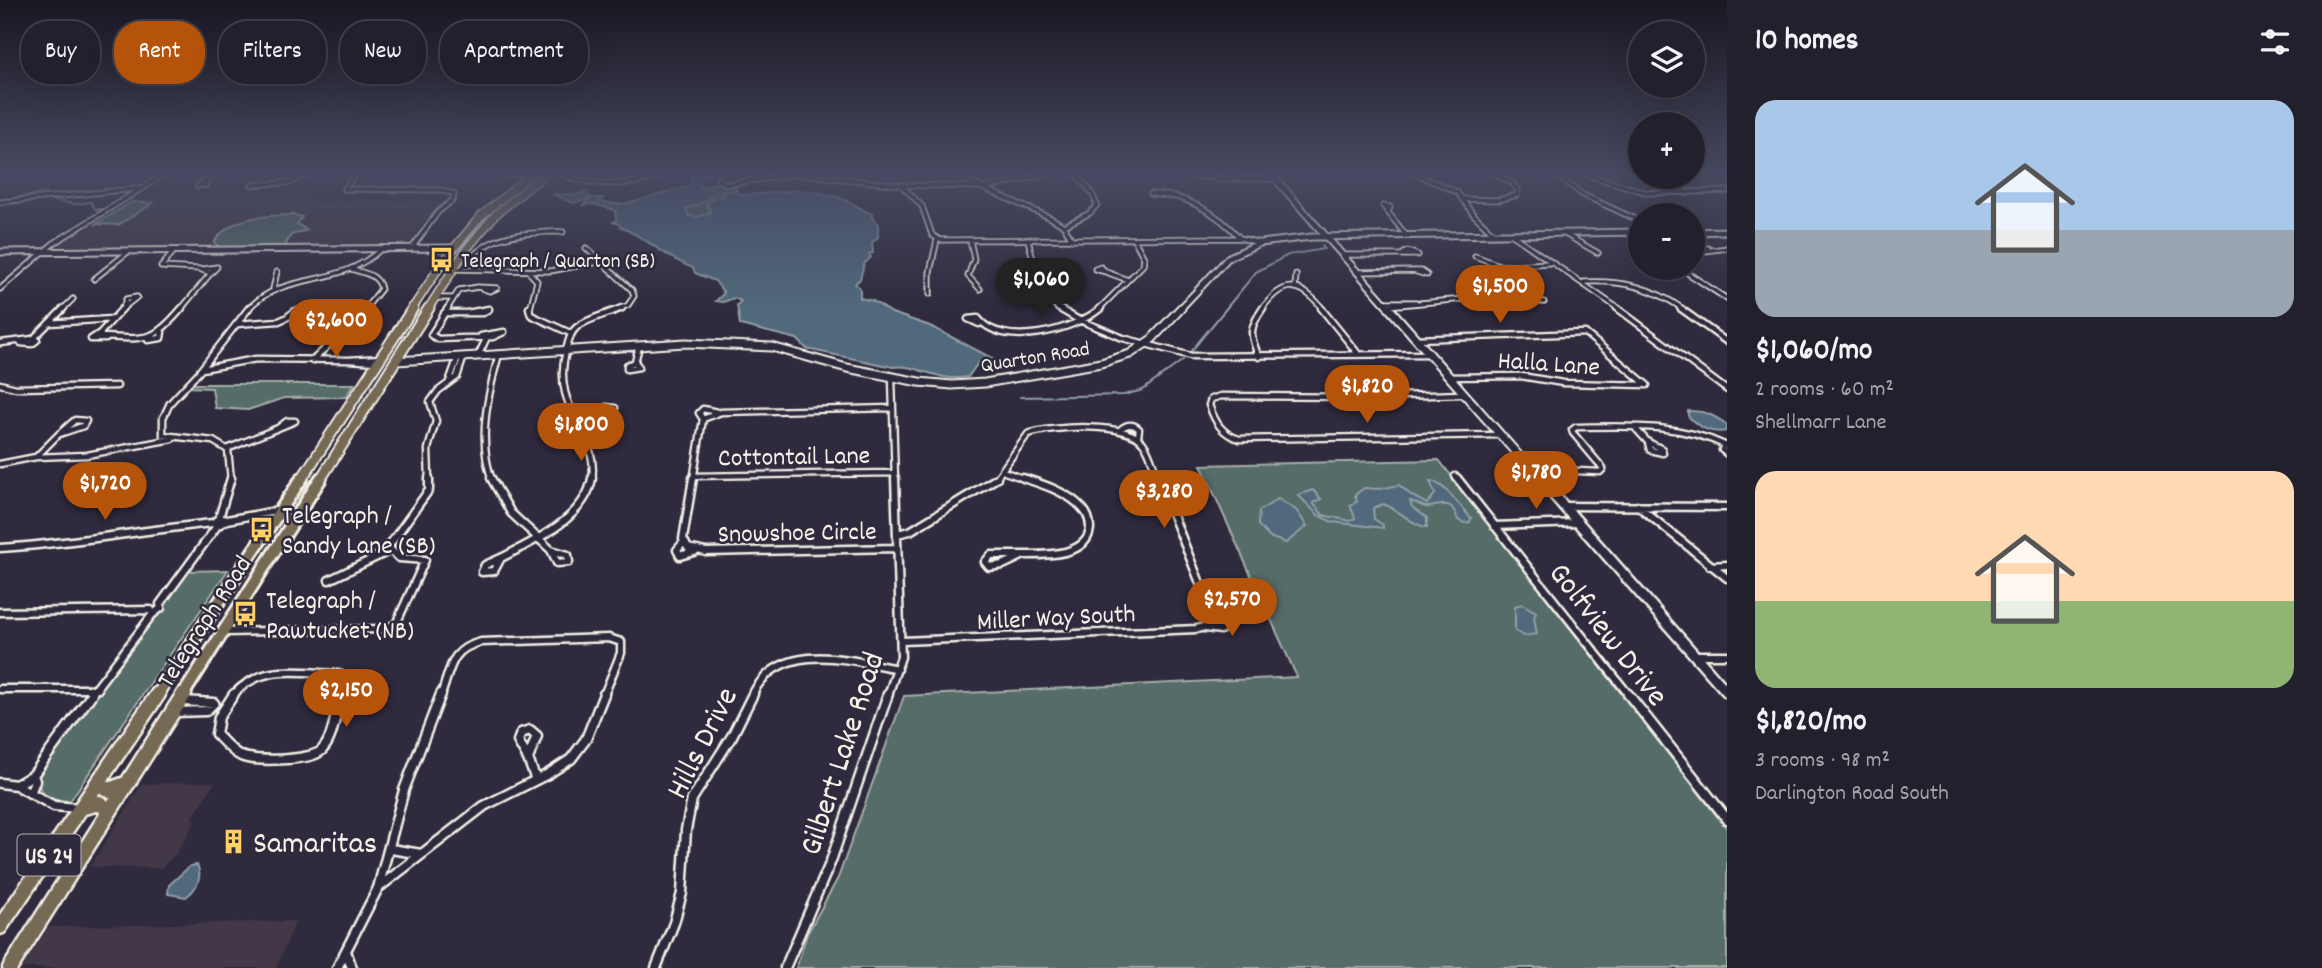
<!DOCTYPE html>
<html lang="en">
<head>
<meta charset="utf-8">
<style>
  body { margin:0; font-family:Dekko,sans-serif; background:#2f2d3a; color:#f1f3f6; height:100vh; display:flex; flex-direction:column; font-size:26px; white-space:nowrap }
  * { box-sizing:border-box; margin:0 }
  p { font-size:23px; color:#a3a3aa }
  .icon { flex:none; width:38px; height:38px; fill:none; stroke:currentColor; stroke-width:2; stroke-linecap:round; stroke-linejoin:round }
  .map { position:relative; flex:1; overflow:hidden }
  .details { display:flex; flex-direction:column; background:#23202e; width:595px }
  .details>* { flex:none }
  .top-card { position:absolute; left:21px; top:21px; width:665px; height:63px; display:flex; gap:14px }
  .fabs { position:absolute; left:1628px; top:21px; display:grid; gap:14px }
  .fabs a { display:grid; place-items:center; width:77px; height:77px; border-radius:50%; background:#23202e; box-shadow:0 7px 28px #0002,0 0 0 2px #403e4a; font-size:35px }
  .price { position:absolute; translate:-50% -60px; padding:0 16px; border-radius:24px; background:#b45309; color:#fff; font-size:23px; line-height:46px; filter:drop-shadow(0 2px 4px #0008) }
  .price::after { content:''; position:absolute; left:50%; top:42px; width:21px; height:16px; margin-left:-10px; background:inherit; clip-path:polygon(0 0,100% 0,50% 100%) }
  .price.current { background:#222; color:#fff }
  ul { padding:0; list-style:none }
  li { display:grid; align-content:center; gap:14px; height:371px; padding:0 28px }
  li span { display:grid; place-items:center; height:217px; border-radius:21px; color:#555 }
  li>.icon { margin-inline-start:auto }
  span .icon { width:126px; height:126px; fill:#fffc; stroke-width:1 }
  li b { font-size:30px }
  h2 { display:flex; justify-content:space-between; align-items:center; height:84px; padding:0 28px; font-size:30px }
  .chip { padding:0 24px; border-radius:28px; background:#23202e; box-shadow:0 7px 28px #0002,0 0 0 2px #403e4a; font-size:24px; line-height:63px }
  .chip.current { background:#b45309; color:#fff }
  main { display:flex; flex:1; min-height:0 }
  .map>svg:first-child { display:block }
  .built { fill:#423847 }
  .green { fill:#566c67; stroke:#a5aea8; stroke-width:2 }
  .water { fill:#51697b; stroke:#929fa7; stroke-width:2 }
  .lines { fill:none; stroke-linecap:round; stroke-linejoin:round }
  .stream { stroke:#929fa7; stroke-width:2 }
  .street-far3-casing { stroke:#f4f1e8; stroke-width:7 }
  .street-far2-casing { stroke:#f4f1e8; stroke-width:9 }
  .street-far1-casing { stroke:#f4f1e8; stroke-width:11 }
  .street-casing { stroke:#f4f1e8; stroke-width:13 }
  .secondary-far2-casing { stroke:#f4f1e8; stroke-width:9 }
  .secondary-far1-casing { stroke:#f4f1e8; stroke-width:11 }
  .secondary-casing { stroke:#f4f1e8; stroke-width:14 }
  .highway-far3-casing { stroke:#f4f1e8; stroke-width:10 }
  .highway-far2-casing { stroke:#f4f1e8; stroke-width:13 }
  .highway-far1-casing { stroke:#f4f1e8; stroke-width:16 }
  .highway-casing { stroke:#f4f1e8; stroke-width:19 }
  .street-far3 { stroke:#2f2a3d; stroke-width:3.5 }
  .street-far2 { stroke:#2f2a3d; stroke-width:4.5 }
  .street-far1 { stroke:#2f2a3d; stroke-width:6 }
  .street { stroke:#2f2a3d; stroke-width:8 }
  .secondary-far2 { stroke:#2f2a3d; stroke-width:5 }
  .secondary-far1 { stroke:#2f2a3d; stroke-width:7 }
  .secondary { stroke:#2f2a3d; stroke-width:9 }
  .highway-far3 { stroke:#776a54; stroke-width:7 }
  .highway-far2 { stroke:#776a54; stroke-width:9 }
  .highway-far1 { stroke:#776a54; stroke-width:10 }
  .highway { stroke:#776a54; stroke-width:14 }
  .labels { text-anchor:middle; stroke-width:5; stroke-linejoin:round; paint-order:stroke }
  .far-poi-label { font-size:21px; fill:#f4f1e8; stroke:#2f2a3d; text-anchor:start }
  .far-street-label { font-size:21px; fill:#f4f1e8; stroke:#2f2a3d }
  .shield { fill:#2f2a3d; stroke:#b9b5b5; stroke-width:2 }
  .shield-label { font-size:24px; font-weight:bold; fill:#f4f1e8 }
  .street-label { font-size:26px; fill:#f4f1e8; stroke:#2f2a3d }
  .poi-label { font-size:26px; fill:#f4f1e8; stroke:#2f2a3d; text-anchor:start }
  .near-street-label { font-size:32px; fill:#f4f1e8; stroke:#2f2a3d }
  .near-poi-label { font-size:32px; fill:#f4f1e8; stroke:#2f2a3d; text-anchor:start }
</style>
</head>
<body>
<main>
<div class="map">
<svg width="1727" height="968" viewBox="0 0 1727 968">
  <rect width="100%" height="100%" fill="#2f2a3d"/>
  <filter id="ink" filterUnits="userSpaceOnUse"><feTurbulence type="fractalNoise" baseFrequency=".0143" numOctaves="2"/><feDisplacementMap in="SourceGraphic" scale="14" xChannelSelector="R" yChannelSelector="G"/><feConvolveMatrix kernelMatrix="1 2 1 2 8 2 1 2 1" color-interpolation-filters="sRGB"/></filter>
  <g filter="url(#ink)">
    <path class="built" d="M309 194 302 202 424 201 444 203 432 213 407 248 46 251 130 196Z
      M215 782 191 820H196L177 853 161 868 90 867 142 784Z
      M296 921 276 968H21L49 927Z"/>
    <path class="green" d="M720 183 735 185 737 189 708 222 676 215 698 187Z
      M132 202 153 203 118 225 96 224Z
      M293 215 302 217 297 224 307 230 291 235 284 248H221L214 243C230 215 265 216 293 215Z
      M189 384H354L346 397 284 398 248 410 215 408 212 388 186 387Z
      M1439 460 1727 829V968H796L807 934 838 878 904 696 1297 677 1201 465Z
      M228 570 70 801 49 799 41 793 38 779 43 765 144 629 162 611 187 571Z"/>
    <path class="water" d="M710 174 700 179 699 187 717 190 703 203 686 209 689 216 698 217 711 212 706 204 725 188 727 190 719 198 732 189 739 194 749 195 797 190 816 192 839 197 872 214V218L878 223V237L872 243 873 253 869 254 871 257 864 264 860 279 855 284 860 288V298L873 301 892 313 930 326 992 358 978 363 968 377C938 383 917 363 893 367L807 349 797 339 740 325 737 305 741 301 734 298 723 302 716 301 724 293 715 281 695 273 693 268C665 258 648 238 620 227L619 224 613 222 616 220 615 210 594 204 583 205 590 199 573 203 552 194 576 195 587 192 585 195 592 198H603L599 201C627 212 661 190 688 187L693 175Z
      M1688 411C1705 411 1714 415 1727 425V431C1711 434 1699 428 1688 416Z
      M1430 481C1444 482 1461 508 1471 518L1470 522 1464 523 1458 520C1450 495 1442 508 1426 507 1421 506 1415 502 1410 501L1412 507 1427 518V527C1412 526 1399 509 1383 504L1373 508 1374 519 1383 525V528L1332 522 1318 515 1298 495 1313 490 1321 499 1313 503 1323 515 1351 521 1355 518 1350 505 1357 502 1355 495 1364 488 1379 489 1399 485 1412 496 1427 504 1435 494Z
      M1278 499 1296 510 1307 526 1286 543 1269 537 1258 525 1259 511Z
      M1522 604 1536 612 1534 618 1537 634 1524 636 1515 631V606Z
      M190 866 197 865C203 876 197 889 186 897L168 894 169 885Z"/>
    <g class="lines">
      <path class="stream" d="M0 200 45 193 49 197 46 199 74 204 91 202 95 209H106
        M1188 355 1256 272 1288 255 1324 249 1322 245
        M1020 397 1124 395 1143 390 1183 360"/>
      <defs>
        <path id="street-far3" d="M356 174 344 189 441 190 454 194 453 200 438 212 412 248
          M560 174C593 186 633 188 665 174
          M719 174V181L728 184 798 174 900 185 980 187
          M951 174 1051 218 1064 226 1072 240
          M1180 174 1224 179H1276
          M1416 174 1457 192 1473 214 1494 234
          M1555 174 1583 195 1640 221
          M1584 174 1648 193 1727 191
          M507 175 524 174
          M1665 177 1674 186 1688 193
          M206 182V185L198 186 216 174
          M262 184 252 185 292 182 307 174
          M901 185 922 206 932 235 940 240 1240 238 1260 243
          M985 188 1047 174
          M1167 196 1151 194C1185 193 1218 214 1240 238
          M1463 199 1498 200 1517 195 1518 190 1511 182 1495 174
          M0 202 144 188
          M1388 212 1390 207 1383 206 1406 235
          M1064 226 1090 213 1097 205 1092 193 1076 174
          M1563 233 1598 253
          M1627 233 1640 241
          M1511 234 1619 309
          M970 240 974 259 968 276 980 289
          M1028 240C1035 265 1039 292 1059 309
          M586 248 632 290 634 296 628 305 618 309
          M1708 248H1697L1705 251 1727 248
          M175 250 161 267 199 269 211 273 181 309
          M1408 251 1418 255H1406L1404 253Z
          M1342 255H1406
          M1475 256 1502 266 1549 263
          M1101 267 1106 272 1095 269Z
          M1680 268 1727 299
          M204 269 217 267 211 273
          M351 269C364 273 378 274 381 289L365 309
          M454 269 550 271 599 262
          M461 269C482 242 501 235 534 233 544 233 554 230 563 232H550
          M528 271 537 281 530 309
          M1413 271H1421L1427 275Z
          M1106 272 1128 280
          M1357 272 1413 271
          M94 279 129 251
          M1584 282C1622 280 1652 287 1683 309
          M478 287 497 288 490 291Z
          M1295 288 1296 275
          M0 289 54 243 165 174
          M273 289 277 272
          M930 294V272L937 240
          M137 297 123 308 126 299Z
          M435 298H453
          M1383 302H1416
          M1387 306 1464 299 1544 302 1531 298 1532 301
          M63 309 73 299
          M248 309C286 269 339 290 382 248
          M447 309 459 290 478 287
          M487 309H488
          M1099 309 1143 265 1144 258 1134 239
          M1262 309C1283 279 1300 281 1323 309"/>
        <path id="street-far2" d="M123 308 101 332 100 337C146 338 151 345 182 308
          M448 308 431 335 438 339 493 337 504 332 481 336
          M529 308 531 315 570 333
          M1058 308 1077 319 1123 338 1191 356 1429 354
          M1321 308 1359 355
          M1617 308 1727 390
          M1680 308 1727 342
          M489 309 483 313H467Z
          M444 313H467
          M49 323 112 319
          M237 324 279 321 301 311H295L287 317
          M979 324 968 319 978 318C1002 350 1075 330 1101 308
          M100 333 91 339H106
          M1416 339 1585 333 1647 385
          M148 340 161 338 162 332
          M0 343 33 339 64 308
          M21 343 32 344 37 340 35 337
          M478 356 487 337
          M1259 357C1249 334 1249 328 1263 308
          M312 361 367 308
          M377 362 349 360 381 358
          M635 362 639 367 627 369V365Z
          M635 362 639 346
          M202 369 256 359 349 360
          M1449 377 1521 376 1563 383 1647 385
          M892 378 895 480
          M449 382 458 357
          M0 384 16 388 117 386
          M1463 394 1368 397 1221 396 1211 399 1209 405C1215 422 1222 434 1239 439L1500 435
          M703 419 699 413 703 409 717 412
          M75 420 86 421 83 426 59 434Z
          M574 421 609 413 615 408 606 407 596 415
          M1636 429 1648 442
          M1120 430C1126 424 1133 423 1139 429L1138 436
          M1648 442 1662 449 1663 453 1650 450Z
          M1724 445 1722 450 1727 454
          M227 449 295 421H287L278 428
          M36 457 59 434
          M0 464 36 457 87 455 172 439
          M1530 469 1600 472 1603 469 1601 466 1573 433 1572 430 1576 427C1628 426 1679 423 1727 446
          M1005 472 1028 480
          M694 476 895 473
          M1455 476 1458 480
          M231 480 228 450 213 441 163 435V418L170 403 199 372 249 308
          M429 480 428 449 436 421 430 402 438 391 457 377 464 356
          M492 480C477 439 488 394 499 354
          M592 480C600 431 550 411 566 351 568 343 570 332 577 327 589 318 608 314 622 308
          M693 480 703 419 721 412 892 408
          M995 480 1028 434C1051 426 1129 421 1144 444 1151 454 1154 469 1159 480"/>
        <path id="street-far1" d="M491 478 511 513 551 550
          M693 478 683 539 688 548 706 552 897 548
          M1023 478C1042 484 1068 492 1082 508 1087 513 1090 521 1090 528 1088 557 1043 555 1024 555
          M1457 478 1629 695
          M1562 506 1727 507
          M1638 506 1727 578
          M219 518 231 478
          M219 518 227 520 217 526 213 523Z
          M227 520 281 510
          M1494 526 1578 523
          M897 534 910 531 997 478
          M683 543 677 550 680 556 697 551
          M0 548C71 544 142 530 213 523
          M551 550 568 555 569 562 557 563Z
          M991 555H1024L1003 565 989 567 985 562Z
          M501 558C533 542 586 518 592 478
          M501 558 494 571 482 572 485 565Z
          M1710 566 1727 565
          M329 580 389 551
          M0 612 151 610
          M1205 628 1221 630 1214 621
          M225 632 385 629 396 624 425 560 399 558 388 547 429 490V478
          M902 641 1197 629 1211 625 1214 618 1158 478
          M1695 655H1727
          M0 689H98
          M91 695 152 615 161 608 160 604 217 526
          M233 695C263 662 300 673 340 674L347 679 342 695
          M441 695C451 668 450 649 481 642L609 638 621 642V653L604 695
          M752 695C780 639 849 660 898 669
          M888 695 901 657 895 478"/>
        <path id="street" d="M234 694 219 717 216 734C223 741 232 752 241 756 254 762 312 761 322 750 336 735 333 711 344 694
          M1628 694 1727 819
          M176 712 206 711 214 703 183 701
          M530 730 537 736 528 759 518 741 521 733Z
          M528 759 536 780
          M0 783 16 785 54 806 78 808
          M16 785 33 775
          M30 793 35 781 33 775 92 694
          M391 849 421 854
          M378 888 404 790 441 694
          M378 888 484 806 548 774 571 759 586 739 604 694
          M346 951 352 968
          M337 968 378 888
          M656 968 674 923 682 893 686 830 692 799 732 736 753 694
          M785 968 831 861 888 694"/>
        <path id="secondary-far2" d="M1271 174 1390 309
          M1692 232 1727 231
          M0 252 453 248
          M1180 309 1229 257 1260 243 1312 237 1640 232"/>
        <path id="secondary-far1" d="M1389 308 1540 480
          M396 361 686 343 772 347 847 368 919 382 952 385 985 383 1101 363 1130 354 1152 339 1181 308"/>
        <path id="secondary" d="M1539 478 1727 692"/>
        <path id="highway-far3" d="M412 309 444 260 481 216 532 174
          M428 309 465 251 495 215 545 174"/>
        <path id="highway-far2" d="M301 480 413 308
          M320 480 429 308"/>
        <path id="highway-far1" d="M157 695 302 478
          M183 695 321 478"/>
        <path id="highway" d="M97 783 109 790 128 783
          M80 808 99 803 110 811
          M0 927 158 694
          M10 968 184 694"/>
      </defs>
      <use href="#street-far3" class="street-far3-casing"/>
      <use href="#street-far2" class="street-far2-casing"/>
      <use href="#street-far1" class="street-far1-casing"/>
      <use href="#street" class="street-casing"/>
      <use href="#secondary-far2" class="secondary-far2-casing"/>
      <use href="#secondary-far1" class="secondary-far1-casing"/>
      <use href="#secondary" class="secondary-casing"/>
      <use href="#highway-far3" class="highway-far3-casing"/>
      <use href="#highway-far2" class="highway-far2-casing"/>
      <use href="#highway-far1" class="highway-far1-casing"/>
      <use href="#highway" class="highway-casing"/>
      <use href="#street-far3" class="street-far3"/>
      <use href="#street-far2" class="street-far2"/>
      <use href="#street-far1" class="street-far1"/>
      <use href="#street" class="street"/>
      <use href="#secondary-far2" class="secondary-far2"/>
      <use href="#secondary-far1" class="secondary-far1"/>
      <use href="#secondary" class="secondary"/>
      <use href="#highway-far3" class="highway-far3"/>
      <use href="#highway-far2" class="highway-far2"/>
      <use href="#highway-far1" class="highway-far1"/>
      <use href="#highway" class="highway"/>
    </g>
  </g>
  <linearGradient id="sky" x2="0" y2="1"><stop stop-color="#1a1722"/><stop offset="0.56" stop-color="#474a62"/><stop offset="1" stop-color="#474a62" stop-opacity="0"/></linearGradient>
  <rect width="1727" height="310" fill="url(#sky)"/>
  <defs>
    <symbol id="bus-bare" viewBox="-9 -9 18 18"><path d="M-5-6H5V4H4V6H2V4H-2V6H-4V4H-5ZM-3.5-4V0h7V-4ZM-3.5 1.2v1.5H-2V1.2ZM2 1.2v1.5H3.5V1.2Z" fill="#ffd166" stroke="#2f2a3d" stroke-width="2.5" paint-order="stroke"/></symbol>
    <symbol id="building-bare" viewBox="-9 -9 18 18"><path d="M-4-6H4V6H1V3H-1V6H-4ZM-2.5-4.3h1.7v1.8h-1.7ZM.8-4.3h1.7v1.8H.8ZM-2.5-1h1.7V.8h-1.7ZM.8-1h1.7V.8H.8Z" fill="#ffd166" stroke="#2f2a3d" stroke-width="2.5" paint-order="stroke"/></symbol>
  </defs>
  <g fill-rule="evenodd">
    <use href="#bus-bare" x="424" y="242" width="35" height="35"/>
    <use href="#bus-bare" x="244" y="512" width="35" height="35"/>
    <use href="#bus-bare" x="228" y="596" width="35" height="35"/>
    <use href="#building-bare" x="216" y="824" width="35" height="35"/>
  </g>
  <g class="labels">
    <g class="far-poi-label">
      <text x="461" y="267">Telegraph / Quarton (SB)</text>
    </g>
    <g class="far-street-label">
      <text transform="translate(1035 356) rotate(-9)" y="7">Quarton Road</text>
    </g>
    <rect class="shield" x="17.5" y="834.5" width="63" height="41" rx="5"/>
    <g class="shield-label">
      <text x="49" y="863">US 24</text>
    </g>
    <g class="street-label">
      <text transform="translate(1549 362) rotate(4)" y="9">Halla Lane</text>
      <text transform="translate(794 455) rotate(-1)" y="9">Cottontail Lane</text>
      <text transform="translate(797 531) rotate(-1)" y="9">Snowshoe Circle</text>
      <text transform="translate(1056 616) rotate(-3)" y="9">Miller Way South</text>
      <text transform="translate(203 621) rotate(-57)" y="9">Telegraph Road</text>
    </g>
    <g class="poi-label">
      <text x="282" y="523">Telegraph /<tspan x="282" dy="30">Sandy Lane (SB)</tspan></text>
      <text x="266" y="608">Telegraph /<tspan x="266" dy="30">Pawtucket (NB)</tspan></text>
    </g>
    <g class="near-street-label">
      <text transform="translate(1610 633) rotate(52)" y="11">Golfview Drive</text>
      <text transform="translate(700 742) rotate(-63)" y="11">Hills Drive</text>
      <text transform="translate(840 753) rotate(-72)" y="11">Gilbert Lake Road</text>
    </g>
    <g class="near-poi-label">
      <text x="253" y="852">Samaritas</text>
    </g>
  </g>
</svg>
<div class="fabs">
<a><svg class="icon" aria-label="layers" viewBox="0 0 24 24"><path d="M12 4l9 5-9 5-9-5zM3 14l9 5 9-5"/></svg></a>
<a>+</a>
<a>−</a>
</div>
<b class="price current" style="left:1041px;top:318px">$1,060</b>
<b class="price" style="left:1500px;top:325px">$1,500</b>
<b class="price" style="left:336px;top:359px">$2,600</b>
<b class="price" style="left:1367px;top:425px">$1,820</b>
<b class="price" style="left:581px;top:463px">$1,800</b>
<b class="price" style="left:1536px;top:511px">$1,780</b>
<b class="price" style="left:105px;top:522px">$1,720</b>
<b class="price" style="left:1164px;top:530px">$3,280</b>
<b class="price" style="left:1232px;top:638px">$2,570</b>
<b class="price" style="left:346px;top:729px">$2,150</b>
<div class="top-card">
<a class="chip">Buy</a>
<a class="chip current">Rent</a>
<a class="chip">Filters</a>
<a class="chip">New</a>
<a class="chip">Apartment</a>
</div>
</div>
<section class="details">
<h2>10 homes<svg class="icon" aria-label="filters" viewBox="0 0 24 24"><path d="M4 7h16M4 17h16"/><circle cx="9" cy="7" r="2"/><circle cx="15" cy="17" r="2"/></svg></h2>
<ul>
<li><span style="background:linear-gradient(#a9c7e8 60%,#9aa5b1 0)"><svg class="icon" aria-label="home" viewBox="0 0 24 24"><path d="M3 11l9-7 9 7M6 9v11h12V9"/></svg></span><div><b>$1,060/mo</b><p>2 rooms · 60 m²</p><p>Shellmarr Lane</p></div></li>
<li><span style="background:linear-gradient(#ffd9b3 60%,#8fb573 0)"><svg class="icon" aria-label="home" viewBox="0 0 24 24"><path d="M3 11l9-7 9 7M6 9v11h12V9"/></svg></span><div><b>$1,820/mo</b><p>3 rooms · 98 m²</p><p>Darlington Road South</p></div></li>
</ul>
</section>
</main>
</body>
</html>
